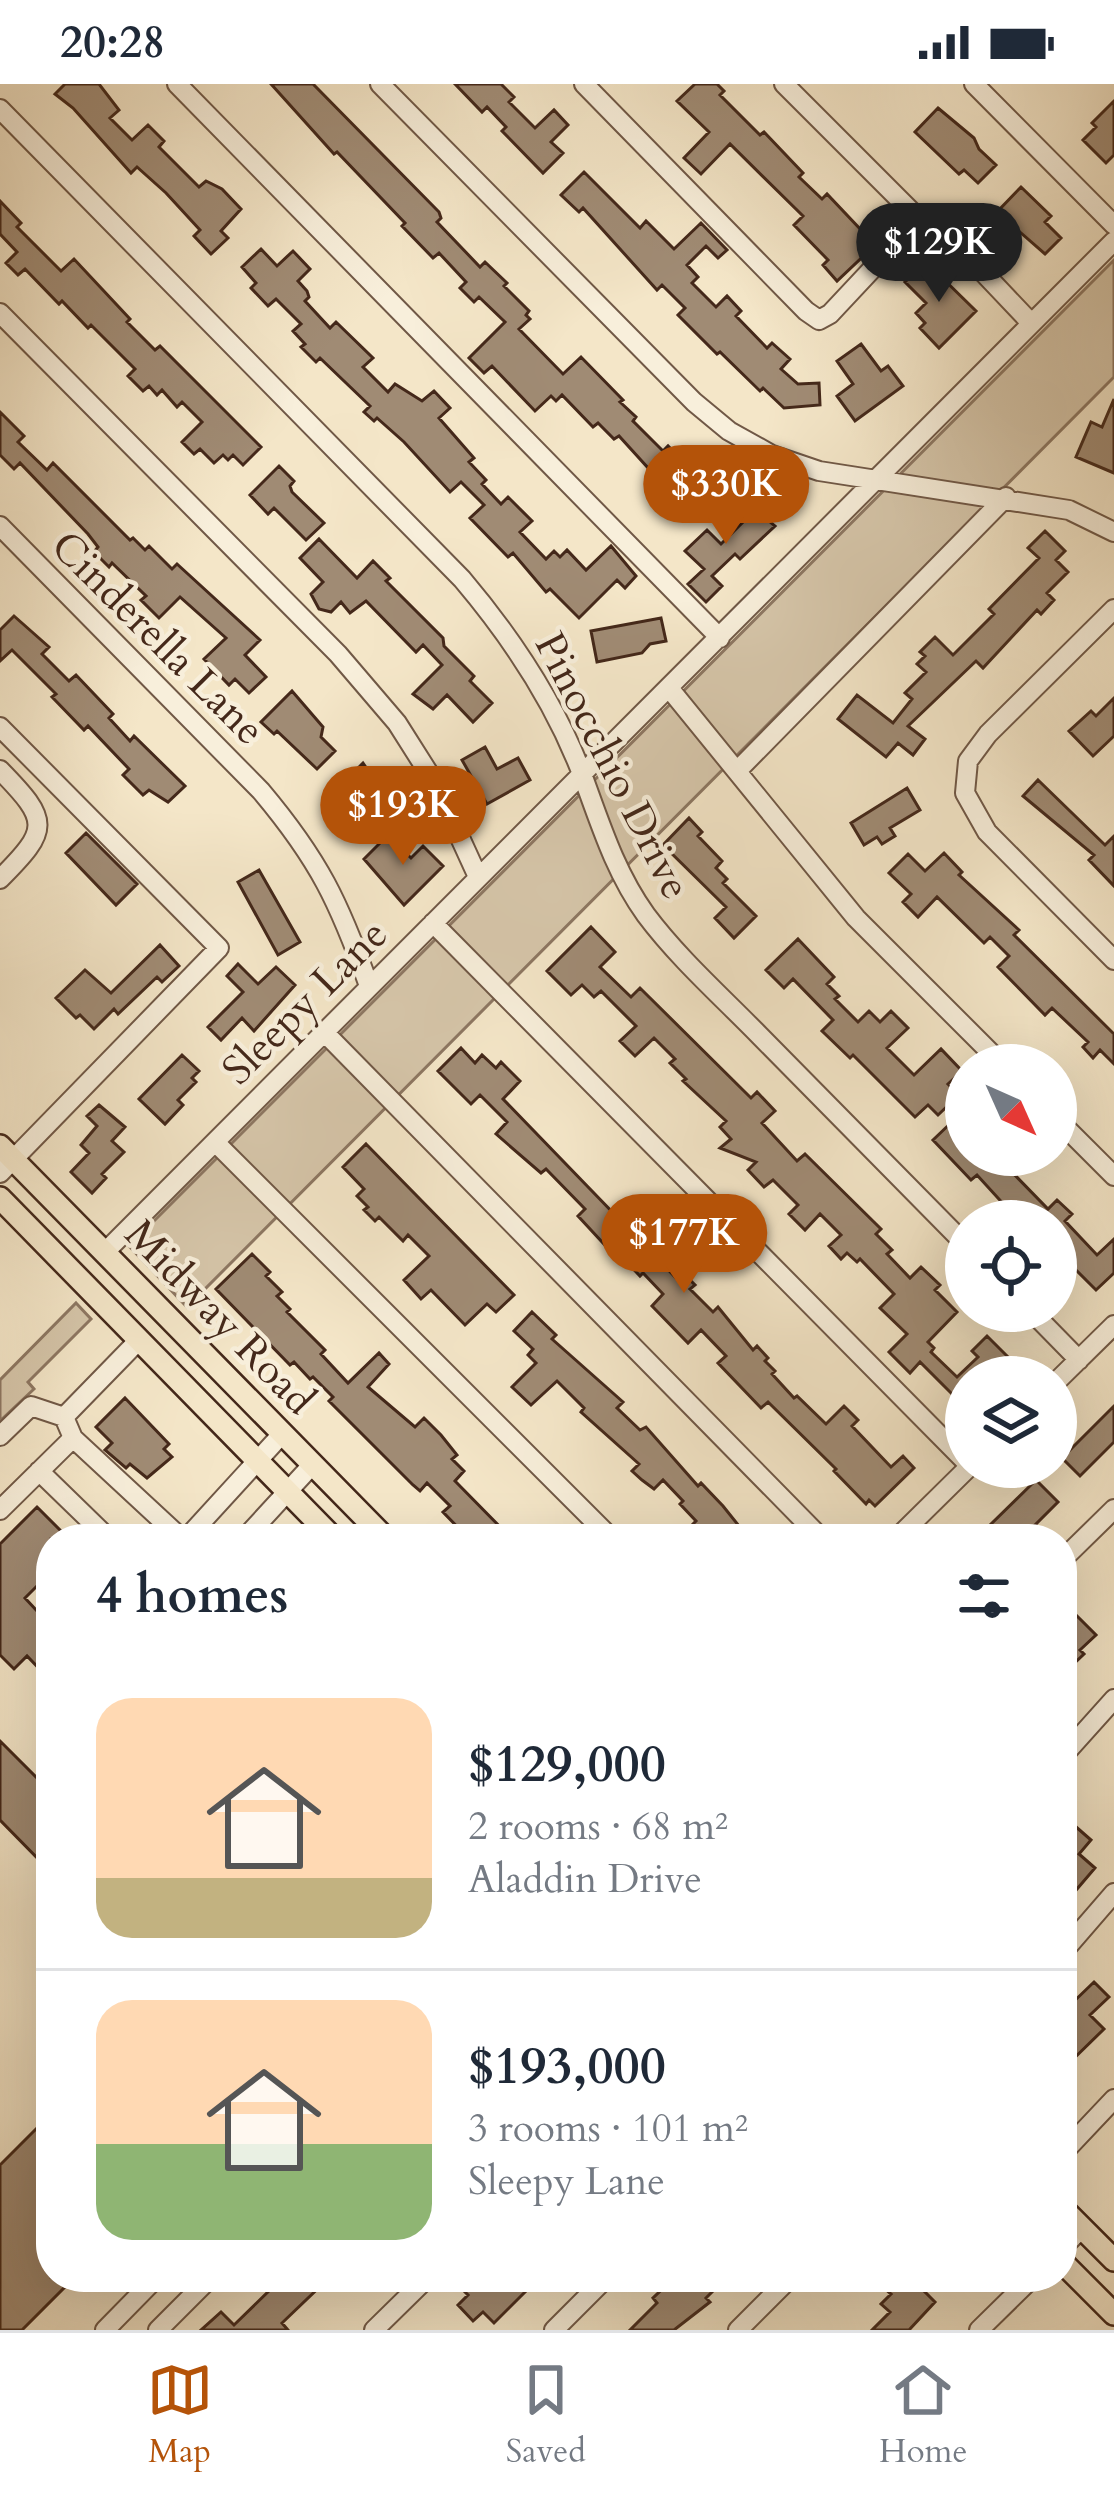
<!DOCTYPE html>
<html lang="en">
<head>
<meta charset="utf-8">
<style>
  body { margin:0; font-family:Cardo,serif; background:#f2f2f3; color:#1f2937; height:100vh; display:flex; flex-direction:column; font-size:45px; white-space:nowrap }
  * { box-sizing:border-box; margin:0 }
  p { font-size:39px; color:#747a83 }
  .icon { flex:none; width:66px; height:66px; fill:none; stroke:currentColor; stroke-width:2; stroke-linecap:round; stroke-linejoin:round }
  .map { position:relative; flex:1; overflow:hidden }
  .drawer { position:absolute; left:36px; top:1440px; width:1041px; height:768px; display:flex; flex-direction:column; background:#fff; border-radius:48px; box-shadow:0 12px 48px #0002 }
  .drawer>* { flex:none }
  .needle { width:78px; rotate:135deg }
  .fabs { position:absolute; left:945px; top:960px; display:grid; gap:24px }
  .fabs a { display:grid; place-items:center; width:132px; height:132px; border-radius:50%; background:#fff; box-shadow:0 12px 48px #0002; font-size:60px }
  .price { position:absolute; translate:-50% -102px; padding:0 27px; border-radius:42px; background:#b45309; color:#fff; font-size:39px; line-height:78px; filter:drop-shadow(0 3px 6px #0008) }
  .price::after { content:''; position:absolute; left:50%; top:72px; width:36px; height:27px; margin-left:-18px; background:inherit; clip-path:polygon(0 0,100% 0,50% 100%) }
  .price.active { background:#222; color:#fff }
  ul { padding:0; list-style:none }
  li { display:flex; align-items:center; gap:36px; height:300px; padding:0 60px }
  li+li { border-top:3px solid #e0e1e3 }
  li span { display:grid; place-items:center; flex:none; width:336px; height:240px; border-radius:36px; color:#555 }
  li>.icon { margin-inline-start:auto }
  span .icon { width:144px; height:144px; fill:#fffc; stroke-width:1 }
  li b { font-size:51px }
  h2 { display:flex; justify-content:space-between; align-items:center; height:144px; padding:0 60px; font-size:51px }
  .status { display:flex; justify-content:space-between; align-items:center; height:84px; padding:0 60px; background:#fff; direction:ltr }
  .status svg { height:33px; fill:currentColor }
  .dock { display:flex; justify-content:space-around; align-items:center; height:168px; border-top:3px solid #e0e1e3; background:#fff; font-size:33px; color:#747a83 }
  .dock a { display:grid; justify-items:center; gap:6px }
  .dock .active { color:#b45309 }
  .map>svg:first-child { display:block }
  .green { fill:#d6c6aa; stroke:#8d7762; stroke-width:3 }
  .building { fill:#a08b74; stroke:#44281a; stroke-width:3 }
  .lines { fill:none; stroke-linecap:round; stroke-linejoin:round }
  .minor-casing { stroke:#705846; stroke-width:22 }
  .major-casing { stroke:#44281a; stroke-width:26 }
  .minor { stroke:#f8efdb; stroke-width:18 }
  .major { stroke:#f4e6c8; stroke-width:21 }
  .labels { text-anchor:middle; stroke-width:9; stroke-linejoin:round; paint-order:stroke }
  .street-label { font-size:42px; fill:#44281a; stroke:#f8efdb }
</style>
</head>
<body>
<div class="status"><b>20:28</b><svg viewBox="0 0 49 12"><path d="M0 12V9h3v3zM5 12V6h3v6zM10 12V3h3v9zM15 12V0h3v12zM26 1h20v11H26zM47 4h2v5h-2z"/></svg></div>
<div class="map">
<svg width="1114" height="2246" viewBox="0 0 1114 2246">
  <rect width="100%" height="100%" fill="#f4e6c8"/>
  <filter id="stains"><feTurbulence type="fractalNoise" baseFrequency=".00167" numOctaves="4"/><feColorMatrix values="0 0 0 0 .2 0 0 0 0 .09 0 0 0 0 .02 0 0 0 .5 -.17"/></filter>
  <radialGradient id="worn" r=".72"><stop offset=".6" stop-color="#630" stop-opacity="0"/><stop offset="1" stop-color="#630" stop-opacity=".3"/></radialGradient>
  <path class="green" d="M1114 176V293L187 1223 129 1162Z
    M76 1219 91 1235 28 1298 34 1305 0 1337V1296Z"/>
  <path class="building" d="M65 0H99L119 26 110 34 132 56 148 41 164 57 159 63 199 103 206 97 222 105 241 125 221 147 228 154 211 170 194 152 200 146 166 109 137 83 131 89 73 24 55 10Z
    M271 0H313L439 128 441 134 437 138 480 183 485 178 507 199 504 202 529 227 526 231 530 235 519 245 563 290 581 273 623 316 620 318 636 333 633 337 663 367 668 362 712 407 695 424 684 413 679 418 619 352 614 355 598 339 593 343 562 311 556 317 551 312 535 327 492 282 484 289 469 274 505 238 479 213 474 218 460 204 466 198 439 169 433 174 402 142 405 139 337 68 334 70Z
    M455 0H501L514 13 509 18 535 44 554 26 568 41 551 58 563 69 543 89 502 47 506 43 487 23 482 28Z
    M695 0H717L724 7 720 11 760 51 764 48 803 89 799 93 822 115 827 110 862 147 873 163 837 197 823 181 828 176 794 141 803 132 730 60 701 90 684 74 709 48 677 17Z
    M1114 17V71L1106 79 1083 56 1096 43 1092 39Z
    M938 24 974 54 979 65 996 81 978 99 964 86 959 90 915 48Z
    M584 88 640 144 646 137 674 165 701 139 727 166 718 174 706 162 687 181 698 193 692 199 716 223 727 212 741 227 736 232 767 264 772 259 790 275 781 285 798 300 819 299 820 321 784 324 763 304 760 307 720 268 717 270 678 231 685 224 662 201 657 206 583 124 579 128 561 111Z
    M1021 103 1051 132 1045 138 1061 154 1045 170 997 128Z
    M0 117 21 139 17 143 61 187 74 175 130 235 127 238 155 266 160 262 261 363 243 381 233 371 228 376 223 371 214 379 200 365 194 370 182 358 202 338 182 318 177 323 162 306 157 311 149 302 143 307 128 292 135 285 91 241 88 244 62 217 59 220 25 185 18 191 6 179 17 168 0 150Z
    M261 165 277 182 293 167 310 185 298 197 307 207 309 213 305 217 330 244 336 238 373 274 363 283 388 308 395 300 422 317 434 307 450 324 439 334 474 374 469 378 486 396 482 400 501 420 508 413 532 437 520 448 546 475 554 467 560 473 567 466 586 486 611 462 636 492 625 504 617 496 579 534 550 505 546 508 513 469 508 473 470 434 484 421 461 398 450 408 404 358 377 334 374 337 364 328 370 322 320 274 316 278 301 263 305 260 293 247 301 240 276 215 268 222 251 204 256 199 242 183Z
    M926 178 976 227 939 264 920 244 925 239 916 229 926 219 905 198Z
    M861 260 881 287 888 282 903 302 855 337 837 312 853 300 837 277Z
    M1114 315V389L1076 373 1091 338 1102 343Z
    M0 328 24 352 18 358 47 386 53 379 130 456 133 454 145 466 149 462 172 485 177 480 260 556 245 571 266 593 249 609 235 595 229 601 204 575 226 554 180 513 159 534 141 516 146 512 112 479 109 483 94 468 98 463 88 450 20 379 14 385 0 371Z
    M279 382 294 397 290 402 292 408 324 439 306 456 274 424 268 430 250 411Z
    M739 412 775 442 740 475 735 470 712 492 722 502 706 518 688 500 704 485 685 467 707 446 721 460 743 438 727 423Z
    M1045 447 1065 467 1056 476 1068 488 1047 509 1054 516 1041 530 1037 526 983 584 976 577 908 642 925 655 913 671 898 659 886 673 838 635 857 611 893 639 912 615 905 609 926 588 917 580 925 572 920 568 935 553 953 571 994 530 989 525 1039 474 1028 464Z
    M319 455 357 494 373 477 390 494 386 497 443 554 444 562 474 592 470 597 492 619 473 638 447 611 433 625 413 610 442 581 423 561 416 568 366 517 350 529 341 518 331 528 319 525 311 510 323 498 300 474Z
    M14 532 49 563 42 570 69 597 76 591 113 630 109 634 130 657 134 652 185 702 168 718 149 706 143 711 123 691 129 685 88 642 84 646 52 613 56 610 12 566 0 577V546Z
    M661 534 666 557 650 560 642 569 597 578 591 547Z
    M292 607 323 643 321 653 335 667 317 685 277 647 274 650 261 638Z
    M1114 614V652L1093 672 1069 647 1091 627 1096 632Z
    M485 663 497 685 518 674 530 696 487 720 462 676Z
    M363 679 383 708 394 697 408 712 382 738 362 716 353 725 336 707Z
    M1038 696 1105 761 1114 752V802L1089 776 1094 771 1023 712Z
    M907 704 920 726 890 744 895 752 882 760 877 753 864 761 851 739Z
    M689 734 702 748 698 752 722 777 716 784 727 795 723 799 756 832 734 854 715 834 726 823 663 761Z
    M86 749 137 800 116 821 66 769Z
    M388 751 411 774 423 762 443 782 404 821 364 775Z
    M944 769 962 788 959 791 1019 846 1014 851 1114 950V980L1100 966 1093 974 1083 963 1088 958 1052 924 1045 931 998 883 1009 872 990 853 984 859 937 813 918 833 903 818 911 810 889 789 908 770 925 787Z
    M259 786 300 858 278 871 238 798Z
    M591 843 615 868 600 883 631 913 640 904 751 1014 757 1008 775 1027 762 1039 797 1077 805 1070 881 1145 876 1150 892 1166 887 1170 910 1194 921 1183 940 1201 935 1206 957 1228 928 1258 934 1264 931 1268 957 1293 978 1273 972 1267 987 1252 1012 1277 996 1293H966V1324L920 1278 910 1289 889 1268 907 1250 880 1224 894 1210 860 1175 857 1178 847 1169 841 1175 829 1162 841 1151 820 1130 805 1146 789 1130 798 1121 773 1096 764 1103 748 1086 756 1078 720 1064 731 1055 720 1043 726 1037 683 997 686 995 670 979 675 975 654 954 635 972 620 957 636 942 601 907 594 913 582 901 571 911 547 887Z
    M798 855 834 893 827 900 839 912 835 915 858 938 869 927 880 938 891 927 908 944 887 964 914 991 941 965 962 987 948 1000 959 1011 938 1031 928 1021 915 1033 853 971 850 974 822 947 833 936 793 895 784 904 766 886Z
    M160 861 179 882 162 898 157 893 118 930 114 925 94 945 80 931 76 934 56 914 85 886 111 909Z
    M238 880 258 900 276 883 295 901 254 947 242 934 221 956 208 943 243 908 227 892Z
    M461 964 475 979 482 971 496 984 501 978 520 997 503 1015 678 1196 684 1190 695 1201 690 1205 713 1228 718 1223 753 1266 757 1262 768 1274 765 1277 775 1287 772 1290 794 1314 797 1312 826 1340 844 1322 858 1336 852 1342 891 1383 903 1372 914 1384 875 1422 869 1416 866 1420 834 1387 836 1385 768 1318 761 1324 718 1279 726 1272 701 1246 688 1259 652 1222 663 1210 643 1189 640 1192 619 1170 616 1173 578 1132 585 1125 546 1085 541 1089 496 1050 507 1038 480 1011 471 1020 438 987Z
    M182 971 199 987 192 994 196 998 178 1016 183 1021 165 1040 139 1015Z
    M99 1021 125 1043 112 1057 124 1068 102 1090 106 1094 92 1109 71 1088 89 1069 81 1061 97 1042 87 1032Z
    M956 1034 966 1044V1071H1003L1009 1078 1006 1082 1048 1125 1057 1116 1072 1130 1065 1137 1097 1171 1114 1155V1189L1096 1206 1073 1183 1067 1189 1056 1178V1137H1019L977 1091 971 1096 933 1056Z
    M366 1060 514 1211 496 1228 487 1220 465 1241 431 1206 421 1215 404 1196 429 1172 408 1151 403 1157 379 1133 375 1137 364 1126 368 1123 357 1112 364 1105 343 1083Z
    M252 1170 270 1188 266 1192 282 1208 277 1212 290 1225 287 1228 325 1266 321 1270 348 1299 379 1269 389 1280 368 1303 415 1343 424 1334 441 1351 457 1371 452 1375 464 1387 455 1397 512 1455H469L443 1428 450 1422 427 1399 420 1407 413 1401 329 1317 333 1313 313 1293 310 1295 294 1278 290 1281 216 1205Z
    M532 1228 556 1251 552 1255 623 1318 617 1324 640 1346 646 1343 698 1402 701 1399 723 1422 739 1442 732 1448 738 1455H703L691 1442 696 1437 680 1420 683 1417 663 1396 654 1405 642 1396 632 1387 639 1380 581 1328 584 1324 557 1297 531 1321 512 1303 536 1279 528 1271 533 1265 514 1247Z
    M125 1314 169 1360 164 1365 172 1373 147 1394 130 1380 126 1384 105 1366 112 1359 96 1343Z
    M1114 1322V1358L1080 1392 1062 1374Z
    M1036 1396 1058 1418 1021 1455H1000L988 1443Z
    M37 1423 69 1455H51V1488L25 1514 51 1542V1597L27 1572 14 1585 0 1571V1460Z
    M1069 1524 1096 1551 1080 1566 1084 1570 1062 1591V1531Z
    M0 1657 51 1708V1788L0 1736Z
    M1075 1742 1091 1756 1079 1770 1095 1784 1077 1805 1062 1791V1756Z
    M1094 1898 1109 1913 1090 1931 1104 1945 1062 1986V1936L1071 1927 1067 1924Z
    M36 2045 46 2054 40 2060 51 2072V2193H75L22 2246H0V2081Z
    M263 2193H330L282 2239 288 2246H201L221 2228 234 2241 273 2203Z
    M465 2193H516L528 2205 494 2239 483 2228 473 2237 458 2221 468 2211 457 2200Z
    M675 2193H700L713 2207 706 2214 710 2218 674 2246H630L657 2219 653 2214Z
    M895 2193H910L935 2218 909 2246H872L890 2228 881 2220 891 2210 884 2204Z"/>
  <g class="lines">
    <defs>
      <path id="minor" d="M177 0 720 554
        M380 0 694 318 729 347 772 371 819 387 1069 426 1114 448
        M584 0 806 227 819 236 830 230 919 135
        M784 0 919 135 978 183 1031 239
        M974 0 1114 141
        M0 25 462 495C512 554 554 617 582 690 600 739 615 788 646 831 679 875 722 913 760 952 828 1021 897 1091 966 1161
        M0 229 338 570 397 639 435 699 478 793
        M0 442 261 707C319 776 339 818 369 902
        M1114 525 988 650 968 677 965 709 987 748 1114 876
        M669 604 856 834 1003 981
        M0 643 219 864 0 1089
        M0 686C50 737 50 745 0 795
        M737 687 1006 413
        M433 839 966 1378
        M324 948 822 1455
        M1056 1034 1114 1092
        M215 1058 612 1455
        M105 1168 1114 157
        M1031 1227 1079 1276
        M1056 1298 1114 1241
        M64 1333 139 1256
        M0 1352 31 1322 64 1333 73 1354 0 1426
        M73 1354 182 1455
        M39 1387 109 1455
        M186 1455 282 1350
        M244 1455 312 1381
        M896 1455 969 1383
        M1062 1476 1114 1425
        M1062 1673 1114 1615
        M1062 1869 1114 1809
        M1062 2070 1114 2015
        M1062 2164 1082 2144
        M105 2246 157 2193
        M158 2246 211 2193
        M374 2246 428 2193
        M554 2246 607 2193
        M738 2246 791 2193
        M979 2246 1033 2193"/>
      <path id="major" d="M0 1062 386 1455
        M0 1114 334 1455
        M1062 2124 1114 2176
        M1062 2178 1114 2230"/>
    </defs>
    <use href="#minor" class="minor-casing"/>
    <use href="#major" class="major-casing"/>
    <use href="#minor" class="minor"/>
    <use href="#major" class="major"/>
  </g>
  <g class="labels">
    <g class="street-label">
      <text transform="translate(159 553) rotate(45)" y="15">Cinderella Lane</text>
      <text transform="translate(614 681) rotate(63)" y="15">Pinocchio Drive</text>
      <text transform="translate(304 917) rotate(-45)" y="15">Sleepy Lane</text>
      <text transform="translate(221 1232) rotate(46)" y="15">Midway Road</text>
    </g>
  </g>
  <rect width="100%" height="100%" filter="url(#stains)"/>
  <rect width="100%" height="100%" fill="url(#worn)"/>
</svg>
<div class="fabs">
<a><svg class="needle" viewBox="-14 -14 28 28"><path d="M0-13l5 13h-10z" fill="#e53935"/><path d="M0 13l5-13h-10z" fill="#747a83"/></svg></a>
<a><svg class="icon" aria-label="locate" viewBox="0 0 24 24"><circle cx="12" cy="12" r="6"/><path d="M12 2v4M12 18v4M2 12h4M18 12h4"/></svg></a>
<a><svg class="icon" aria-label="layers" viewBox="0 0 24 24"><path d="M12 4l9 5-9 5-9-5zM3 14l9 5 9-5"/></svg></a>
</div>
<b class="price active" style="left:939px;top:221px">$129K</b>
<b class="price" style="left:726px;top:463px">$330K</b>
<b class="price" style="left:403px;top:784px">$193K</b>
<b class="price" style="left:684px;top:1212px">$177K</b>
<section class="drawer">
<h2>4 homes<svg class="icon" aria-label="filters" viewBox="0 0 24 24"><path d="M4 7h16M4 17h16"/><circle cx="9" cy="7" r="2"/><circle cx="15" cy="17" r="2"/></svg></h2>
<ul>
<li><span style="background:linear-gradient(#ffd9b3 75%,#c2b280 0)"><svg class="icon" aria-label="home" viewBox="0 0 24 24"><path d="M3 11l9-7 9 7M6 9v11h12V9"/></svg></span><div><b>$129,000</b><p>2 rooms · 68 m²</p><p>Aladdin Drive</p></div></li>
<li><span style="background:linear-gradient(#ffd9b3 60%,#8fb573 0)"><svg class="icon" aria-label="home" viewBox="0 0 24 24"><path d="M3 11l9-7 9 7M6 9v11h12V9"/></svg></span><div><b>$193,000</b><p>3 rooms · 101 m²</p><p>Sleepy Lane</p></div></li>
</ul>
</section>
</div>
<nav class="dock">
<a class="active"><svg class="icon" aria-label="map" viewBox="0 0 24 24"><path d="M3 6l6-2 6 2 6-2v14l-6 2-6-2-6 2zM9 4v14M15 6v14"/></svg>Map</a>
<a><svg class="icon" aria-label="saved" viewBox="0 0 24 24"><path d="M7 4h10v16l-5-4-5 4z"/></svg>Saved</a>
<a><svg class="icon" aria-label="home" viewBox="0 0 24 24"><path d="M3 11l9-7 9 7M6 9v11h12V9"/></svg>Home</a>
</nav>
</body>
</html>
